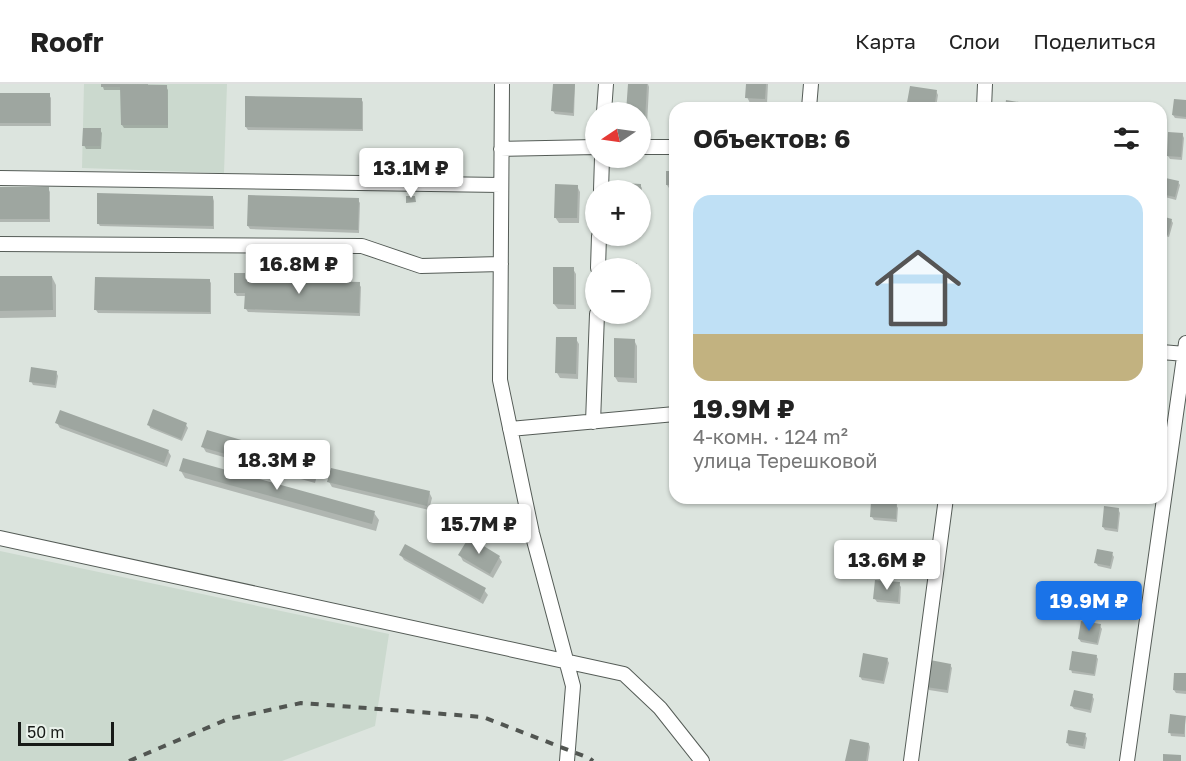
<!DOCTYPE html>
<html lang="ru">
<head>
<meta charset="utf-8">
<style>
  body { margin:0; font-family:"Golos Text",sans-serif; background:#f6f6f6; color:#222; height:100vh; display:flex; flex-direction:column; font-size:22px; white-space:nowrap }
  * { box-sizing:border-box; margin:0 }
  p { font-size:20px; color:#767676 }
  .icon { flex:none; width:33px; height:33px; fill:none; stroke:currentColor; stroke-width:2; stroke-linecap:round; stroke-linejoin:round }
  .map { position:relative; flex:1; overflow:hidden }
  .sheet { position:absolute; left:669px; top:18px; width:498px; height:402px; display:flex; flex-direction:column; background:#fff; border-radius:18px; box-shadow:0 2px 4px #0004 }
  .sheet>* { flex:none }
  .needle { width:39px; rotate:257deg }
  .buttons { position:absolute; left:585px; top:18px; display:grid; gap:12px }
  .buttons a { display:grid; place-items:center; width:66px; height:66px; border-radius:50%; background:#fff; box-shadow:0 2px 4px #0004; font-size:30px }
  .scale { position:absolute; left:18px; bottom:15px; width:96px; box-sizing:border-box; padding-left:6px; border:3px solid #171a17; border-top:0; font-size:16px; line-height:21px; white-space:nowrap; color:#171a17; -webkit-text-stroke:4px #eaf2eb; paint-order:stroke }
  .price { position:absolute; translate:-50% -51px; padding:0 14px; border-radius:6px; background:#fff; color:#222; font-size:20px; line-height:39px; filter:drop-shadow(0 2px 3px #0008) }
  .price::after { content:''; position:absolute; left:50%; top:36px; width:18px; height:14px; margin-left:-9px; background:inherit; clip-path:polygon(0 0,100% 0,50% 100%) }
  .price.selected { background:#1a73e8; color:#fff }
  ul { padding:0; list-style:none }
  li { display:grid; align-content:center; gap:12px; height:318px; padding:0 24px }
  li span { display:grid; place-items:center; height:186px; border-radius:18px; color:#555 }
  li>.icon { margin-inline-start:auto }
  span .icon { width:108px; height:108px; fill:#fffc; stroke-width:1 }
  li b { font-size:26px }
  h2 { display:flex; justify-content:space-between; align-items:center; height:72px; padding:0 24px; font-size:26px }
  header { display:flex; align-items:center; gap:36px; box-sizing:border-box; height:84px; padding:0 30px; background:#fff; border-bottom:2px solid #e0e0e0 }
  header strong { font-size:28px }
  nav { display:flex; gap:33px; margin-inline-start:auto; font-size:21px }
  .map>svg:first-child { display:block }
  .built { fill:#cbd9ce }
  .shadow { fill:#0003 }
  .building { fill:#9ea6a0 }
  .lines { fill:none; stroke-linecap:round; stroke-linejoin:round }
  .minor-casing { stroke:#555c57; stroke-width:16 }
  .minor { stroke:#fff; stroke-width:14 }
  .rail { stroke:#515551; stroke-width:4; stroke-dasharray:8 8; stroke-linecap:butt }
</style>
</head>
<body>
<header>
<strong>Roofr</strong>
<nav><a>Карта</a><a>Слои</a><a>Поделиться</a></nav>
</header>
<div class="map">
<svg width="1186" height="677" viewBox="0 0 1186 677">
  <rect width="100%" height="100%" fill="#dce4de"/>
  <path class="built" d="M84 0H227L224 89 82 84Z
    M0 467 389 550 375 642 282 677H0Z"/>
  <path class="shadow" d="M102 0H148V3H166L168 6V44H124L122 41V6H104Z
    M555 0H575L574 32 555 30 553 27Z
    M629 0H648L649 3 647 41H640V28H628Z
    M747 0H768L767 20 750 19 747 13Z
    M936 7 938 11 936 24H908Z
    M0 10 49 11 51 14V42H0Z
    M361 15 363 18V47L248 46 246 43Z
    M1186 18V35L1175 34 1173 31Z
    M100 46 102 49 101 65H86L84 61Z
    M1182 50 1184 54 1182 76 1170 75 1168 72Z
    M675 88V104H669L667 101Z
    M1161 96 1178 98 1180 101 1176 116 1161 112Z
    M624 101H640L642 104 641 137 640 106H623Z
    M577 102 580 108 579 139H559L555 133Z
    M48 104 50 108V138H0V105Z
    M213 114 214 117V145L100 142 98 139Z
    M358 116 360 119 359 149 250 145 248 142Z
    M1161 133 1171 136 1173 139 1169 153 1161 151Z
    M573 185 576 190V225H558L554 220Z
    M244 191 246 196 359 200 361 203 360 232 248 228 246 225V212H237L235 209Z
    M52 193 56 201V233L0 234V194Z
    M209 196 211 199V230L98 229 96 226Z
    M576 255 579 260 578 295 560 294 557 289Z
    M634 256 637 262V299L618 298 615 293Z
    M56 288 58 292 56 304 33 301 31 297Z
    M57 339 168 367 171 372 167 383 60 344Z
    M149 341H186L188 344 182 357 150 344Z
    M203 363 316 379 319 384 315 399 206 368Z
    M181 387 374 429 379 436 376 447 185 394Z
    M329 398 429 408 432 414 429 426 332 403Z
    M1106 414H1127L1126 419Z
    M896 421 898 424 897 438 874 436 872 433Z
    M1118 425 1120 429 1118 448 1105 446 1103 443Z
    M1112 470 1114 473 1111 485 1098 482 1096 479Z
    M401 471 484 506 488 511 483 520 404 476Z
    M460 471 499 473 502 478 493 494 463 477Z
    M899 500 901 503 900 520 877 518 875 515Z
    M1111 502 1113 505 1109 521 1095 517 1093 514Z
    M1100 542 1102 545 1098 561 1081 558 1079 555Z
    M1096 572 1098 575 1095 592 1072 589 1071 585Z
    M887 575 889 579 884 600 862 596 860 592Z
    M950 581 952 584 948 609 929 606 927 603Z
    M1186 591V610L1176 609 1174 606Z
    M1092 612 1094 615 1091 629 1074 625 1072 622Z
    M1185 633V653L1171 652 1170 648Z
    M1085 651 1087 654 1085 665 1069 662 1067 658Z
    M869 660 870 663 868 677H847Z"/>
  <path class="building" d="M101 0 167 1 168 41H121L120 3H101Z
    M553 0H575L573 29 551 27Z
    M628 0H647L645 37 640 36V28H626Z
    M746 0H766L765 15 745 14Z
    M910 2 937 6 934 24H906Z
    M0 9H50V39H0Z
    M245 12 362 14V45L245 43Z
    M1174 15 1186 16V33L1172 31Z
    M1006 16 1037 21V24H1005Z
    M83 44H101L100 62H82Z
    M1168 48 1183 49 1181 73 1167 72Z
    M666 87H675V101H666Z
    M1161 93 1179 97 1175 113 1161 110Z
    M622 99 641 100V106H622Z
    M555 100 578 101 577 134H554Z
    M0 103H49V135H0Z
    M97 109 213 112V142L97 140Z
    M248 111 359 114 358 146 247 142Z
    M406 112H415L416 118 406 119Z
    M1161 132 1172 135 1168 151 1161 149Z
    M620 178 637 179 636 184H619Z
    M553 183H574V221L553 220Z
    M234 189H245V195L360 198 359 229 244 225 245 209H234Z
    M0 192H52L53 226 0 227Z
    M95 193 210 195V228L94 226Z
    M556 253H577L576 290 555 289Z
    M614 254 635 255 634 294 614 293Z
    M31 283 57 287 55 301 29 298Z
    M153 325 187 339 181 355 147 341Z
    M60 326 169 366 164 379 55 339Z
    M207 346 317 378 313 395 201 363Z
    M183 374 375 427 372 440 179 387Z
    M331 384 430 407 427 422 327 398Z
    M871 418 897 419 896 435 870 433Z
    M1104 422 1119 424 1117 445 1102 443Z
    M469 453 500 472 490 490 458 471Z
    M405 460 486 504 480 516 399 471Z
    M1097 465 1113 468 1110 482 1094 479Z
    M875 496 900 498 898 518 873 515Z
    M1096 497 1112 500 1107 518 1092 514Z
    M1081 537 1101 540 1097 559 1078 555Z
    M1072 567 1097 571 1094 590 1069 586Z
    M863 569 888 574 883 597 859 593Z
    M930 576 951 580 947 606 926 603Z
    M1174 589H1186V607L1173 606Z
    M1074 606 1093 610 1090 626 1070 622Z
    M1170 630 1186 632 1184 650 1168 649Z
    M1068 646 1086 649 1083 662 1066 659Z
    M850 655 869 659 866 677H845Z
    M1163 670 1181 671V677H1163Z"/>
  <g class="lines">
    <defs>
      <path id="minor" d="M502 0 500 296 532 449 573 602 567 677
        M809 24 811 0
        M984 24 985 0
        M604 28 606 0
        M640 63H675
        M501 65 596 63
        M0 94 501 101
        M601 106 602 74
        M0 160 362 162 421 182 501 180
        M598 184 599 152
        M1161 268 1186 270
        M593 338 597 230
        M510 345 675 330
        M0 454 624 590 660 624 702 677
        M911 677 946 414
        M1127 677 1186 259"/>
    </defs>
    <use href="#minor" class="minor-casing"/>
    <use href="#minor" class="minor"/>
    <path class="rail" d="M129 677 228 635 301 619 483 633 589 674 593 677"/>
  </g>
</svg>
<div class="buttons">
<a><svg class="needle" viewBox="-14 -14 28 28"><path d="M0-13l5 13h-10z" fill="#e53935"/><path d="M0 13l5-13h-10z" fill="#767676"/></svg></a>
<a>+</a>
<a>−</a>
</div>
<div class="scale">50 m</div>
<b class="price" style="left:411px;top:115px">13.1M ₽</b>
<b class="price" style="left:299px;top:211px">16.8M ₽</b>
<b class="price" style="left:277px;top:407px">18.3M ₽</b>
<b class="price" style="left:479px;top:471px">15.7M ₽</b>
<b class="price" style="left:887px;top:507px">13.6M ₽</b>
<b class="price selected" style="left:1089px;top:548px">19.9M ₽</b>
<section class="sheet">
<h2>Объектов: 6<svg class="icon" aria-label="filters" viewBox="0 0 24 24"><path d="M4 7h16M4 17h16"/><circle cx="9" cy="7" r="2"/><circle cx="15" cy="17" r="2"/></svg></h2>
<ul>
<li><span style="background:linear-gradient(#bfe0f5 75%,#c2b280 0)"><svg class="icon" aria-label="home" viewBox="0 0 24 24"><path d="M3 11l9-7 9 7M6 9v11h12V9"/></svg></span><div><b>19.9M ₽</b><p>4-комн. · 124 m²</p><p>улица Терешковой</p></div></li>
</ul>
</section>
</div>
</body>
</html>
